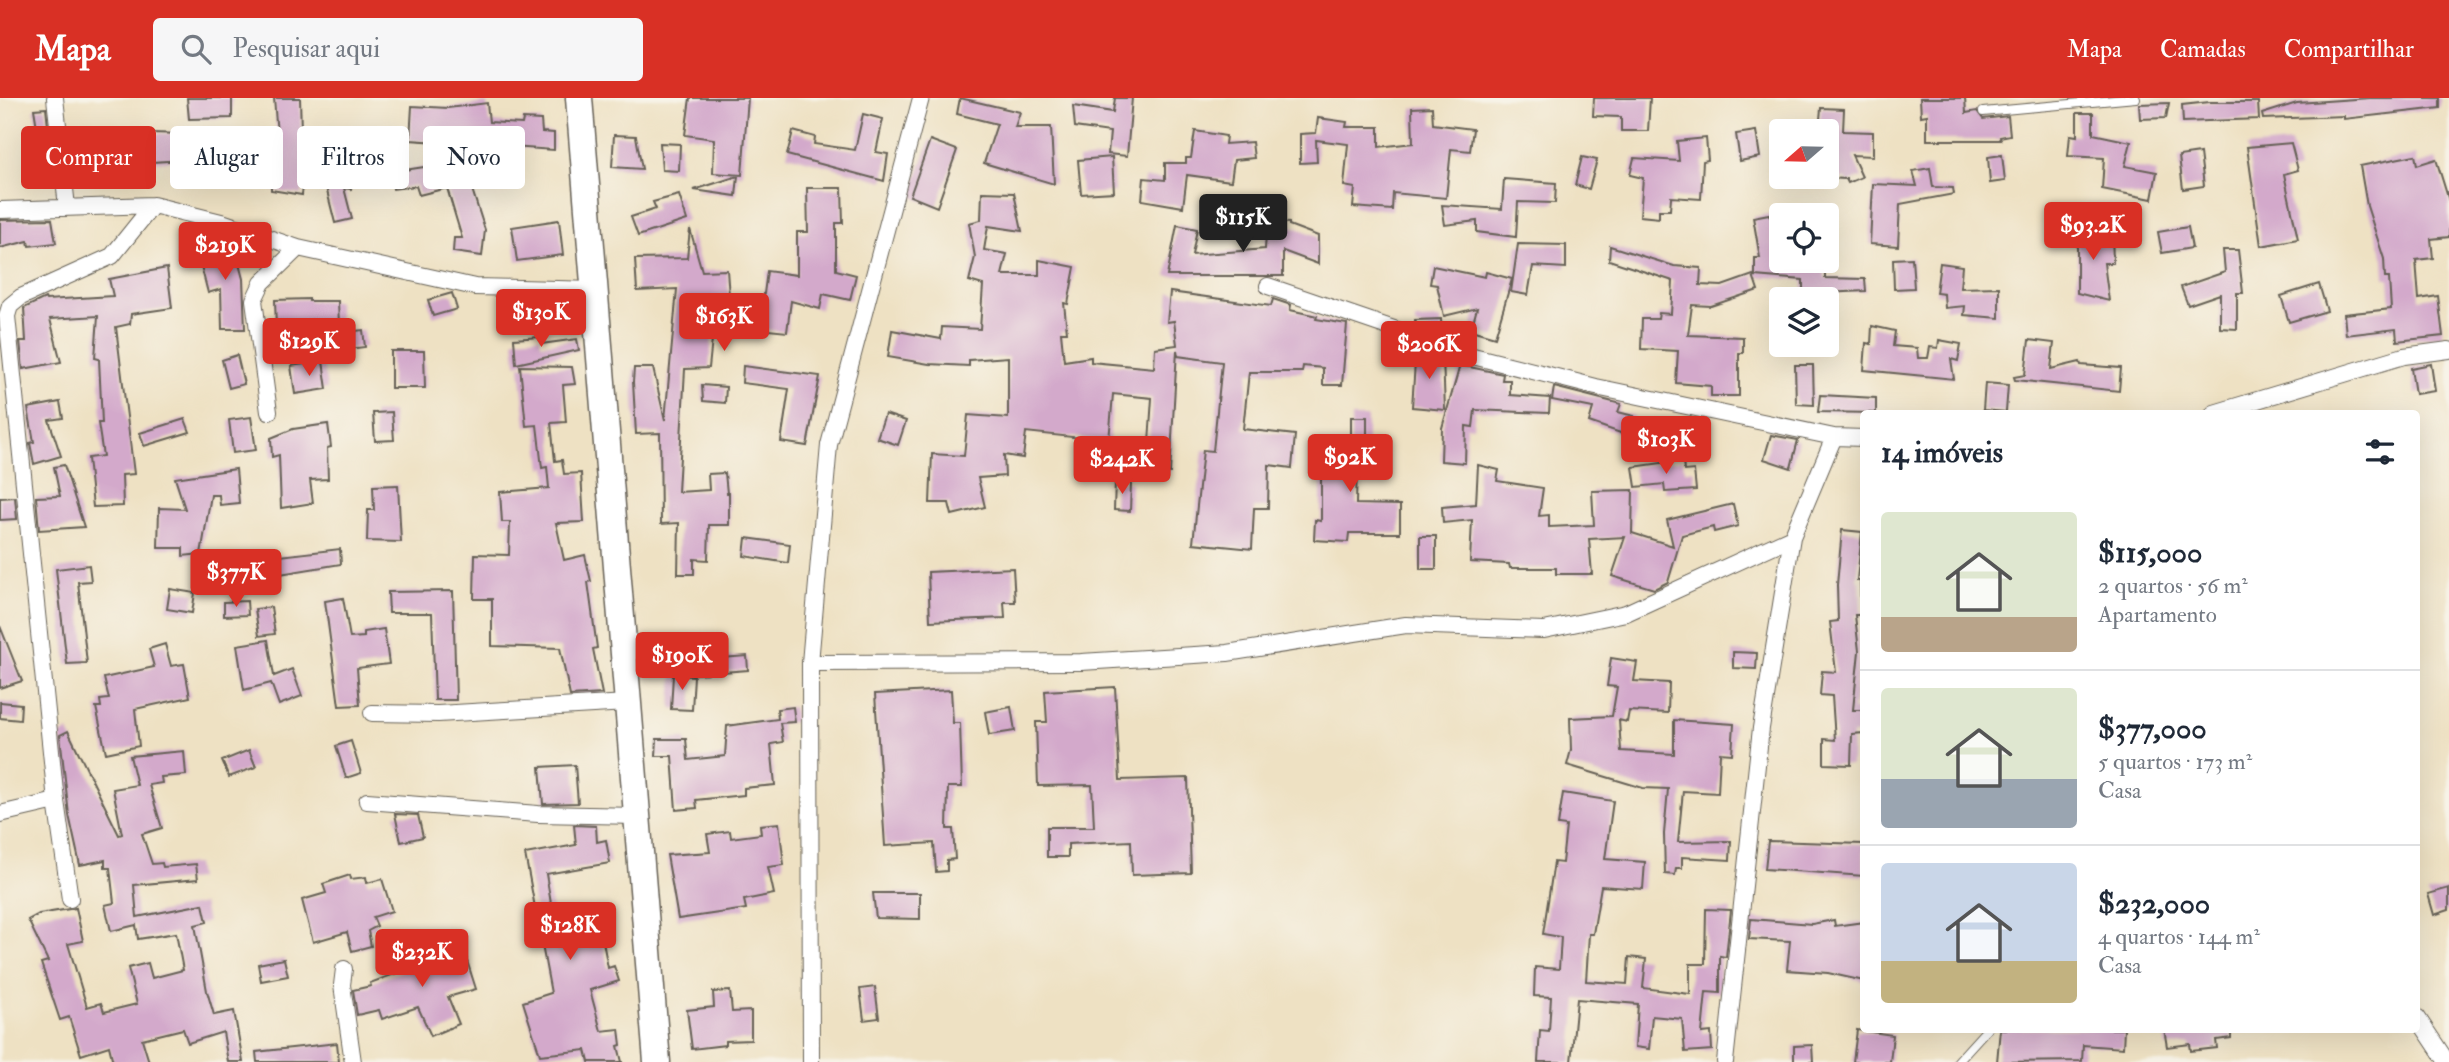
<!DOCTYPE html>
<html lang="pt">
<head>
<meta charset="utf-8">
<style>
  body { margin:0; font-family:"IM FELL Double Pica",serif; background:#f6f6f7; color:#1f2937; height:100vh; display:flex; flex-direction:column; font-size:26px; white-space:nowrap }
  * { box-sizing:border-box; margin:0 }
  p { font-size:23px; color:#747a83 }
  .icon { flex:none; width:38px; height:38px; fill:none; stroke:currentColor; stroke-width:2; stroke-linecap:round; stroke-linejoin:round }
  .map { position:relative; flex:1; overflow:hidden }
  .details { position:absolute; left:1860px; top:312px; width:560px; height:623px; display:flex; flex-direction:column; background:#fff; border-radius:7px; box-shadow:0 7px 28px #0002 }
  .details>* { flex:none }
  .hud { position:absolute; left:21px; top:28px; width:665px; height:63px; display:flex; gap:14px }
  .needle { width:46px; rotate:250deg }
  .fabs { position:absolute; left:1769px; top:21px; display:grid; gap:14px }
  .fabs a { display:grid; place-items:center; width:70px; height:70px; border-radius:7px; background:#fff; box-shadow:0 7px 28px #0002; font-size:35px }
  .price { position:absolute; translate:-50% -60px; padding:0 16px; border-radius:7px; background:#d93025; color:#fff; font-size:23px; line-height:46px; filter:drop-shadow(0 2px 4px #0008) }
  .price::after { content:''; position:absolute; left:50%; top:42px; width:21px; height:16px; margin-left:-10px; background:inherit; clip-path:polygon(0 0,100% 0,50% 100%) }
  .price.active { background:#222; color:#fff }
  ul { padding:0; list-style:none }
  li { display:flex; align-items:center; gap:21px; height:175px; padding:0 21px }
  li+li { border-top:2px solid #e0e1e3 }
  li span { display:grid; place-items:center; flex:none; width:196px; height:140px; border-radius:7px; color:#555 }
  li>.icon { margin-inline-start:auto }
  span .icon { width:84px; height:84px; fill:#fffc; stroke-width:1 }
  li b { font-size:30px }
  h2 { display:flex; justify-content:space-between; align-items:center; height:84px; padding:0 21px; font-size:30px }
  .pill { padding:0 24px; border-radius:7px; background:#fff; box-shadow:0 7px 28px #0002; font-size:24px; line-height:63px }
  .pill.active { background:#d93025; color:#fff }
  header { display:flex; align-items:center; gap:42px; box-sizing:border-box; height:98px; padding:0 35px; background:#d93025; color:#fff }
  header strong { font-size:33px }
  nav { display:flex; gap:38px; margin-inline-start:auto; font-size:24px }
  .search { width:490px; height:63px; background:#f6f6f7; display:flex; align-items:center; gap:18px; box-sizing:border-box; padding:0 24px; border-radius:7px; color:#747a83; font-size:26px }
  .map>svg:first-child { display:block }
  .building { fill:#d3a9cb }
  .lines { fill:none; stroke-linecap:round; stroke-linejoin:round }
  .service-casing { stroke:#666156; stroke-width:10 }
  .minor-casing { stroke:#666156; stroke-width:18 }
  .primary-casing { stroke:#666156; stroke-width:29 }
  .service { stroke:#fff; stroke-width:8 }
  .minor { stroke:#fff; stroke-width:16 }
  .primary { stroke:#fff; stroke-width:26 }
</style>
</head>
<body>
<header>
<strong>Mapa</strong>
<div class="search"><svg class="icon" aria-label="search" viewBox="0 0 24 24"><circle cx="10" cy="10" r="6"/><path d="M15 15l6 6"/></svg>Pesquisar aqui</div>
<nav><a>Mapa</a><a>Camadas</a><a>Compartilhar</a></nav>
</header>
<div class="map">
<svg width="2449" height="964" viewBox="0 0 2449 964">
  <rect width="100%" height="100%" fill="#f7f3e8"/>
  <filter id="ink" filterUnits="userSpaceOnUse"><feTurbulence type="fractalNoise" baseFrequency=".0143" numOctaves="2"/><feDisplacementMap in="SourceGraphic" scale="14" xChannelSelector="R" yChannelSelector="G"/><feConvolveMatrix kernelMatrix="1 2 1 2 8 2 1 2 1" color-interpolation-filters="sRGB"/></filter>
  <filter id="wash" filterUnits="userSpaceOnUse"><feTurbulence type="fractalNoise" baseFrequency=".00686" numOctaves="4" result="noise"/><feDisplacementMap in="SourceGraphic" scale="28" xChannelSelector="R" yChannelSelector="G"/><feGaussianBlur stdDeviation="1.57" result="paint"/><feColorMatrix in="noise" values="0 0 0 0 0 0 0 0 0 0 0 0 0 0 0 0 0 1.4 0 .05"/><feComposite in="paint" operator="in"/></filter>
  <g filter="url(#wash)">
    <rect width="100%" height="100%" fill="#eee1c3"/>
    <g id="blocks">
      <path class="building" d="M187 0H232V20L189 21Z
        M274 0H300L301 32H306L307 44 302 97 271 92V85L244 83 246 59 279 61Z
        M690 0H748L742 77 713 75 714 41 685 37Z
        M960 0 1020 14 1015 29H1051L1054 86 984 65 997 26 957 16Z
        M1115 0H1132L1127 58 1108 56 1110 34 1075 29 1073 8 1113 14Z
        M1594 0H1650L1648 33H1621V19L1593 18Z
        M1920 0H1965L1966 15 1977 13 1983 21 2008 18 2010 37 2000 39 2001 42H1927V17L1921 18Z
        M2370 0H2440V10L2344 21V18L2263 21 2262 16 2297 5Z
        M2210 4H2258L2259 21 2183 24 2182 7Z
        M487 5 489 24 522 26 523 21 541 22 542 34 554 35V52L410 42 412 8 448 10Z
        M2169 5 2166 20 2140 21 2139 6Z
        M1432 9 1433 26 1473 31 1470 53 1451 51 1446 100 1393 95 1392 112 1353 109 1355 90 1344 88 1348 46 1316 42 1317 64 1300 65V36L1316 35 1318 20 1347 24 1346 29H1379V49L1413 45 1412 10Z
        M46 10 50 47 40 48 34 11Z
        M1821 10 1844 11 1843 33 1873 34V58L1852 57 1862 79 1848 85 1846 81 1827 80V33H1819Z
        M2077 15H2093V36L2131 44 2125 68 2157 74 2152 101 2102 91 2104 60 2068 58 2070 37 2077 38Z
        M863 16 883 21 876 54 888 56 884 83 787 57 793 33 815 39 814 46 855 52Z
        M1195 33 1226 38 1225 46 1252 44 1254 60 1234 62 1231 83 1187 77 1183 109 1142 102 1144 80 1165 82V65H1186V60H1191Z
        M1756 33 1760 59 1740 63 1736 36Z
        M151 35 183 36 184 62 152 64 153 70 122 74 117 38Z
        M614 37 636 38 642 71 612 69Z
        M1706 40 1708 62 1703 63 1701 101 1671 99 1670 112H1659V120L1640 118 1643 80 1630 77 1634 60 1679 63 1677 43Z
        M930 42 957 52 937 109 910 98Z
        M660 45 680 46 679 73 662 72Z
        M2291 45 2298 72 2284 76 2298 141 2261 148 2247 49Z
        M2200 55 2204 88 2183 91 2179 58Z
        M510 56 513 83 471 88 485 132 482 158 453 154 454 140H462L447 90 419 97 416 88 393 91 391 74Z
        M2002 57 2005 83 1990 85 1988 59Z
        M2415 57 2417 67 2436 61 2449 103V139L2431 141 2433 160 2416 162 2419 201 2438 198 2443 238 2397 243 2396 231 2346 237 2344 216 2391 211 2389 180H2385L2384 161 2367 108 2360 68Z
        M1112 59 1114 94 1081 96 1078 62Z
        M1582 59 1597 62 1589 91 1575 87Z
        M319 61 340 62 339 72H353L351 91 344 90 352 121 335 125Z
        M1930 70 1933 89 1953 90 1954 96 1900 106 1898 148 1870 146 1873 86 1917 88 1913 73Z
        M738 78 736 98 694 92Z
        M1504 81 1556 85 1555 105 1518 104 1516 139 1477 134V123L1445 127 1442 107 1502 111Z
        M807 90H842L843 125H836V172L856 177 850 202 823 196 820 211 791 203 787 234 739 229V233L713 232 709 270 685 271 678 394 709 392 708 376 725 375 727 395H729V427H709L708 462 694 461V476H678L679 425 661 426 660 335 636 336 633 284 634 270H653L665 322 677 191 637 193 635 161 687 160 690 131 702 173 727 172 730 211H762L767 173 797 177V134H808Z
        M982 94 1014 95 1022 133 988 128 984 152 1007 156 1002 177H1039V162L1075 169 1068 206 1064 205 1067 234H1061L1064 263 1091 259V264L1154 270 1155 250 1177 247 1174 223 1167 224 1170 194 1271 208 1273 201 1291 207 1290 212 1317 218 1316 221 1347 226 1342 287H1323V270L1303 268 1302 274H1249L1243 331 1295 337 1292 370 1269 367 1268 410H1254L1252 451 1193 445 1203 352 1213 353 1222 264 1178 258 1177 252 1170 375 1147 374 1152 300 1113 296 1109 343 1026 334 1023 360 1004 357 1005 378 978 380 985 409 952 417 949 405H930L932 356 964 358 968 317 1008 320V259L969 262V268L929 266 888 259 892 232 941 241 942 229 980 231 983 187 969 183 975 159 969 125 981 122Z
        M679 97 687 122 638 138 631 119 656 111 653 104Z
        M1769 116 1770 119H1775L1782 163H1802L1801 168H1825V180L1865 181 1866 193 1803 196V182L1755 178V160H1760L1753 119Z
        M52 121 56 145 29 148 28 143 0 150V122Z
        M559 122 563 157 517 163 512 129Z
        M1267 123 1289 125V127L1318 138V166L1283 153V178H1167L1177 127 1197 131 1192 157 1265 151Z
        M2188 129 2192 150 2162 155 2158 134Z
        M2077 131 2112 134 2113 165H2104L2109 203 2077 195Z
        M233 143 243 181 245 231H222L221 191 208 195 197 152Z
        M1518 146 1566 147V170L1533 168 1528 197 1511 194Z
        M1610 148 1674 168 1701 170 1700 187 1722 188 1753 177 1758 192 1711 208 1692 207 1688 237 1743 239V255H1739V298H1711V288L1676 285 1678 253 1641 251 1642 221H1658L1659 215 1671 216 1673 183 1609 162Z
        M2223 152H2238L2243 195H2237V231L2220 230V196L2188 207 2181 189 2225 174Z
        M1912 160 1914 190 1894 191 1893 161Z
        M1940 165 1962 168 1960 190 1999 189V220L1964 217 1965 208 1945 210 1944 196 1936 195Z
        M1433 168 1485 179 1486 174 1512 181 1495 239 1471 232 1477 210 1444 218 1437 187 1430 186Z
        M167 170 172 210 131 216 130 226 116 229 134 376 122 377 123 408 93 409 88 360 103 358 98 325H102L99 261 95 260 98 218 50 221 61 264 23 271 20 243H26L24 210 45 200 46 202 113 198 109 181Z
        M2319 186 2327 213 2289 224 2281 198Z
        M452 195 457 211 433 218 428 202Z
        M309 201V203H338L339 227 276 229 275 202Z
        M1441 221 1442 236 1415 227V222Z
        M1872 228 1895 233 1893 248 1917 250 1918 260H1928L1930 249 1938 250 1939 242 1961 246 1958 263 1951 261 1954 281 1864 272 1866 245 1871 246Z
        M339 231V235L363 232 365 249 325 254 323 235Z
        M540 239 541 246 577 241 579 252 516 266 514 241Z
        M2029 242 2054 245 2051 271 2080 264 2081 267 2121 270 2119 293 2015 282 2014 279 2025 277Z
        M1416 250 1443 259 1445 312 1412 309Z
        M391 253H424L425 290H391Z
        M237 257 244 286 229 290 222 262Z
        M323 263 327 291 295 296 291 268Z
        M2431 266 2435 293 2415 296 2411 270Z
        M1460 267 1503 276 1502 282H1510V297L1550 300 1549 315 1475 312 1473 329 1466 328 1465 365 1441 363 1442 330Z
        M1795 267H1813L1814 307 1796 306Z
        M520 268 572 269 575 286 563 287 566 324 551 325 555 363 562 362 564 376 581 375 584 424 556 425 564 462 585 457 591 483 588 484 597 550 593 551 602 596 570 598 560 550 492 548V501H474L475 456 509 457 510 424H502L500 394 549 390 547 369 542 370 537 327 526 328Z
        M743 268 820 278 807 348 781 344 789 291 742 285Z
        M1985 285 2008 287 2006 314 1983 312Z
        M702 287 726 289 725 305 703 303Z
        M1554 289 1621 306 1618 314 1634 318 1629 338 1589 324 1593 310 1552 302Z
        M1820 297 1876 300V315L1818 314Z
        M60 304 63 320 49 322 61 358 34 366 30 345 34 344 28 310Z
        M392 314 394 342 375 343 373 315Z
        M885 316 906 323 898 347 877 340Z
        M251 319 256 352 233 355 229 322Z
        M1351 319H1367V367H1357L1356 406 1400 407V435H1349L1348 444 1314 442 1315 422 1321 423V351L1351 352Z
        M185 321 190 334 144 348 140 335Z
        M328 326 331 349 327 350 328 381 310 382 313 405 281 410 279 357 272 359 271 340 293 331Z
        M1771 337 1798 342 1791 370 1764 361Z
        M1683 362 1684 373 1694 372 1696 392 1665 394 1664 386 1636 389 1633 369Z
        M64 367 84 429 39 432 36 399 60 398 54 369Z
        M1478 367 1499 372 1497 383 1543 390 1539 418 1549 417V429L1594 427 1592 393 1633 392 1632 435 1673 448 1667 422 1733 406 1738 428 1714 434 1713 429 1682 437 1668 484 1654 491 1612 478 1625 439 1589 441 1592 476H1556V470H1510L1509 466 1470 464 1472 422 1443 425 1442 409 1476 406Z
        M236 371 239 405 220 407 219 397H211L201 456 183 458V450H158L159 410 185 411 175 380Z
        M1115 383 1131 385 1130 413 1114 412Z
        M398 387 401 444 367 443 368 412H374L373 388Z
        M15 399 17 421 0 422V400Z
        M1842 432 1862 434 1857 482H1860L1861 517H1855L1859 553 1853 612H1864V635L1852 636 1851 667 1824 666V641L1835 642 1832 598 1820 597 1822 573 1836 574 1830 524 1838 523 1837 487Z
        M1420 438H1436V471H1420Z
        M746 440 790 446 788 465 744 458Z
        M340 451 341 466 280 476 253 475 254 461Z
        M89 467 91 483 78 484 87 565 67 566 56 471Z
        M1013 470 1015 504H1004L1005 520 930 523 928 474Z
        M170 491 195 495 192 515 167 511Z
        M453 493 456 602H435L432 515H389L388 494Z
        M343 500 350 540 364 539V534L384 531 389 566 357 570 360 607 339 608 325 503Z
        M247 503 248 517 224 518V504Z
        M271 509 275 536 259 538 255 511Z
        M0 528 22 583 0 590Z
        M268 542 274 578 292 571 302 598 279 607 271 585 244 592 237 547Z
        M165 546 171 568 184 566 190 599 135 611 139 648 106 655 96 609H101L100 602 109 601 104 580 154 569 149 551Z
        M1733 554 1757 555 1756 571 1733 570Z
        M747 558 748 572 684 577 683 563Z
        M1611 560 1637 564 1634 583 1669 585 1668 615 1629 613 1627 624 1619 622 1621 653 1674 656V622L1734 626 1732 656 1720 655 1718 695 1683 693 1678 744 1731 743 1730 762 1682 759V770H1676L1675 777 1665 776 1664 736 1668 691 1643 690 1567 667 1571 652 1570 620 1612 618 1617 589 1607 588Z
        M673 577 694 578 692 612 671 611Z
        M1115 589 1120 682 1188 680 1191 775 1132 777 1131 743 1068 746V759H1047V729H1094L1092 687 1038 688 1036 624H1047L1045 593Z
        M951 592 953 625H960L962 689H948L947 731H953L955 761 947 762V773L936 774 934 745 885 748 875 596Z
        M0 604 21 606 20 622 0 620Z
        M793 609 795 624 780 625 783 644 771 646 775 687 744 690V697L696 702 697 710 676 712 672 658H656L657 641H686L688 662 725 658 727 628 778 621 777 611Z
        M1011 609 1015 633 989 637 985 614Z
        M68 633 119 737 122 736 113 691 137 687 130 658 184 653 186 677 161 679 162 685 149 687 162 730 142 736 152 766 162 765 163 769 196 766 198 781 134 787 137 819 203 806 207 824 195 827 207 893 214 917 234 913 243 964H228L223 934 188 945 183 931 142 941 149 964H113L109 948 81 957 69 919 60 922 41 865 48 863 28 822 39 816 76 810 83 843 68 846 87 909 101 905 104 914 137 906 128 870 148 865 152 880 183 872 176 835 138 841 136 827 111 833 105 807 114 805 110 770H105V762L80 767 69 717 60 637Z
        M351 643 361 675 346 680 336 648Z
        M249 652 256 669 229 679 222 663Z
        M575 667 578 705 543 706 540 669Z
        M1563 695 1613 703 1605 761 1645 764 1643 791 1601 788 1593 836H1589L1586 883 1627 886 1629 859 1646 861 1643 890 1690 896V866H1705L1706 811 1731 812 1726 859 1720 858V895L1706 894 1702 935 1711 934 1712 952 1685 954 1682 921 1652 918 1649 951 1635 949 1638 906 1577 901 1571 964H1538L1540 932 1549 933 1551 899 1534 898 1535 869 1559 871 1561 839 1543 836 1554 764 1562 765 1566 728 1558 727Z
        M395 716 418 717 423 739 401 744Z
        M779 725 784 767 768 769 774 796 744 802 746 811 678 821 667 757 710 754 707 736 730 733 731 740 761 736 760 727Z
        M574 727 596 728 597 744 606 742 610 765 546 776 557 841 601 833 608 870 614 868 619 883 590 892 601 933 619 931 621 947 618 948 622 964H589L586 952 540 957 523 904 551 895 525 756 576 747Z
        M1768 743 1864 746V778L1765 771Z
        M350 777 351 781 366 779 367 785 382 781 392 813 373 819 377 828 368 833 371 848 352 853 347 834 313 844 302 802 326 795 323 786Z
        M2449 790V812L2434 817 2428 796Z
        M873 795H920V821L876 820Z
        M1751 821 1812 826 1834 822 1835 828 1864 824V883L1828 875 1787 872 1790 843 1749 841Z
        M462 847 476 891 448 899 459 926 431 938 418 909 382 921 379 912 357 917 353 892 371 888 370 885 429 863 428 848Z
        M284 861 288 878 261 883 258 866Z
        M875 889 879 920 864 922 860 891Z
        M730 893 732 914 751 913V942L725 943V947L692 951 687 912 714 909 713 894Z
        M2000 931H2124L2123 950 2083 947 2082 963 1997 964Z
        M2164 931H2231V940L2216 942 2217 950 2191 953 2190 946 2167 949Z
        M1857 932 1893 937 1890 964H1853Z
        M337 945 339 964H257L256 954Z
        M1812 947 1813 964H1794V948Z"/>
    </g>
  </g>
  <g filter="url(#ink)">
    <use href="#blocks" fill-opacity="0" stroke="#666156" stroke-width="2"/>
    <g class="lines">
      <defs>
        <path id="service" d="M1983 14 2136 0
          M1957 964 1987 931"/>
        <path id="minor" d="M55 0 67 109
          M0 112 153 107 225 125 298 150 475 189 595 192
          M1268 188 1473 258 1596 289 1834 339 1864 340
          M269 314 254 202 262 185 298 150
          M2214 315 2404 258 2449 252
          M810 565 1081 564 1227 555 1406 527 1544 532 1626 515 1792 439
          M372 615 438 616 627 605
          M367 703 538 716 638 718
          M0 716 56 703
          M70 801 56 703 7 218 10 208 21 199 112 158 153 107
          M344 871 342 887 353 964
          M2417 919 2447 964
          M811 964 810 565 829 347 921 0
          M1725 964 1761 630 1792 439 1834 339"/>
        <path id="primary" d="M579 0 657 964"/>
      </defs>
      <use href="#service" class="service-casing"/>
      <use href="#minor" class="minor-casing"/>
      <use href="#primary" class="primary-casing"/>
      <use href="#service" class="service"/>
      <use href="#minor" class="minor"/>
      <use href="#primary" class="primary"/>
    </g>
  </g>
</svg>
<div class="fabs">
<a><svg class="needle" viewBox="-14 -14 28 28"><path d="M0-13l5 13h-10z" fill="#e53935"/><path d="M0 13l5-13h-10z" fill="#747a83"/></svg></a>
<a><svg class="icon" aria-label="locate" viewBox="0 0 24 24"><circle cx="12" cy="12" r="6"/><path d="M12 2v4M12 18v4M2 12h4M18 12h4"/></svg></a>
<a><svg class="icon" aria-label="layers" viewBox="0 0 24 24"><path d="M12 4l9 5-9 5-9-5zM3 14l9 5 9-5"/></svg></a>
</div>
<b class="price active" style="left:1243px;top:156px">$115K</b>
<b class="price" style="left:2093px;top:164px">$93.2K</b>
<b class="price" style="left:225px;top:184px">$219K</b>
<b class="price" style="left:541px;top:251px">$130K</b>
<b class="price" style="left:724px;top:255px">$163K</b>
<b class="price" style="left:309px;top:280px">$129K</b>
<b class="price" style="left:1429px;top:283px">$206K</b>
<b class="price" style="left:1666px;top:378px">$103K</b>
<b class="price" style="left:1350px;top:396px">$92K</b>
<b class="price" style="left:1122px;top:398px">$242K</b>
<b class="price" style="left:236px;top:511px">$377K</b>
<b class="price" style="left:682px;top:594px">$190K</b>
<b class="price" style="left:570px;top:864px">$128K</b>
<b class="price" style="left:422px;top:891px">$232K</b>
<div class="hud">
<a class="pill active">Comprar</a>
<a class="pill">Alugar</a>
<a class="pill">Filtros</a>
<a class="pill">Novo</a>
</div>
<section class="details">
<h2>14 imóveis<svg class="icon" aria-label="filters" viewBox="0 0 24 24"><path d="M4 7h16M4 17h16"/><circle cx="9" cy="7" r="2"/><circle cx="15" cy="17" r="2"/></svg></h2>
<ul>
<li><span style="background:linear-gradient(#dfe7d0 75%,#b9a48a 0)"><svg class="icon" aria-label="home" viewBox="0 0 24 24"><path d="M3 11l9-7 9 7M6 9v11h12V9"/></svg></span><div><b>$115,000</b><p>2 quartos · 56 m²</p><p>Apartamento</p></div></li>
<li><span style="background:linear-gradient(#dfe7d0 65%,#9aa5b1 0)"><svg class="icon" aria-label="home" viewBox="0 0 24 24"><path d="M3 11l9-7 9 7M6 9v11h12V9"/></svg></span><div><b>$377,000</b><p>5 quartos · 173 m²</p><p>Casa</p></div></li>
<li><span style="background:linear-gradient(#c9d6e8 70%,#c2b280 0)"><svg class="icon" aria-label="home" viewBox="0 0 24 24"><path d="M3 11l9-7 9 7M6 9v11h12V9"/></svg></span><div><b>$232,000</b><p>4 quartos · 144 m²</p><p>Casa</p></div></li>
</ul>
</section>
</div>
</body>
</html>
